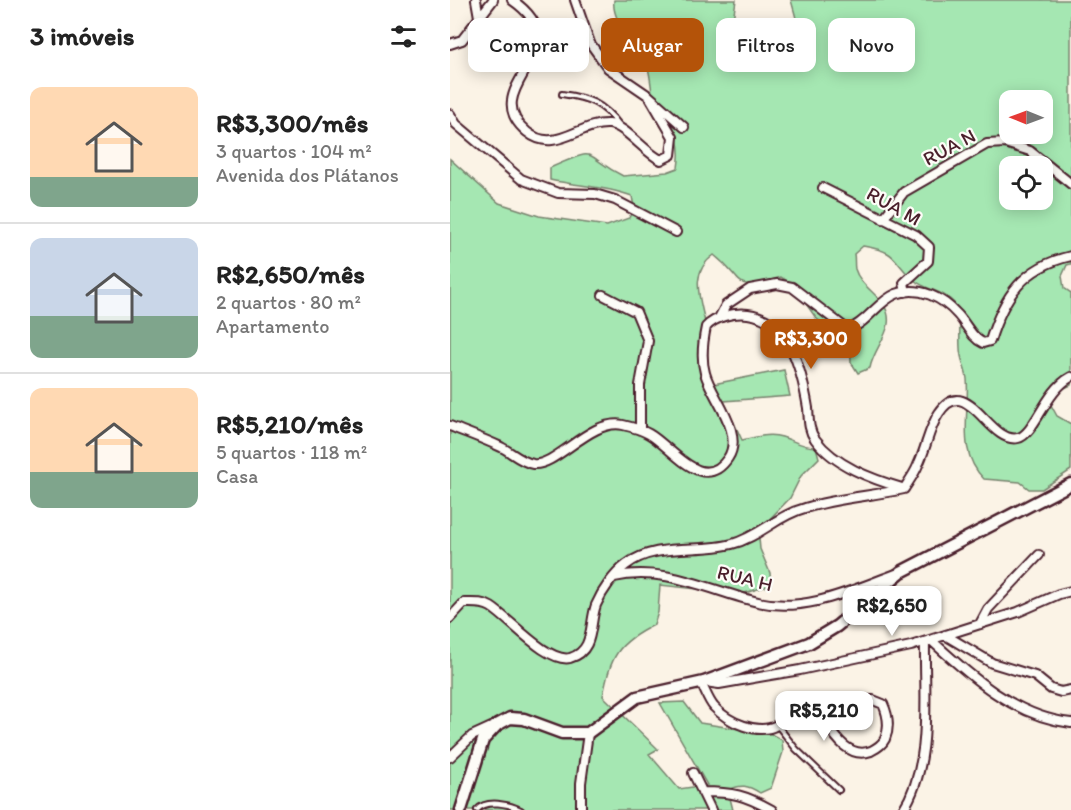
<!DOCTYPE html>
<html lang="pt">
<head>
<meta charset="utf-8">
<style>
  body { margin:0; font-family:Itim,sans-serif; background:#f2f2f2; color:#222; height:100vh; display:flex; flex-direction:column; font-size:22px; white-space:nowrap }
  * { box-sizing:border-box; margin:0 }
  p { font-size:20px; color:#767676 }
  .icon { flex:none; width:33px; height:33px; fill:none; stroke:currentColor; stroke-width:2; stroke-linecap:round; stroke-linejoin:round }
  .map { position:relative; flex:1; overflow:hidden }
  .side { display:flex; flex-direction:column; background:#fff; width:450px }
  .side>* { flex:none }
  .hud { position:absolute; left:18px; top:18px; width:513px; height:54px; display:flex; gap:12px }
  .needle { width:39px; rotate:271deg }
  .controls { position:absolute; left:549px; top:90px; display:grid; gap:12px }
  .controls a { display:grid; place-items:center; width:54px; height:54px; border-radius:12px; background:#fff; box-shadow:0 3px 15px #0003; font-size:30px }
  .price { position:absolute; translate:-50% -51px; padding:0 14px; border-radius:12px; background:#fff; color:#222; font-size:20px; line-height:39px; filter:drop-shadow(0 2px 3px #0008) }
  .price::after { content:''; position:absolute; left:50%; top:36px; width:18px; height:14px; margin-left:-9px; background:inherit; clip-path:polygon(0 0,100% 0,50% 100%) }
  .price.current { background:#b45309; color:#fff }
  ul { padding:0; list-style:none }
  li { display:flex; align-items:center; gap:18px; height:150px; padding:0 30px }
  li+li { border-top:2px solid #e0e0e0 }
  li span { display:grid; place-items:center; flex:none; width:168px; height:120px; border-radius:12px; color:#555 }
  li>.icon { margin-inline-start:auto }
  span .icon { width:72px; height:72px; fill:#fffc; stroke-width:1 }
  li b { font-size:26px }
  h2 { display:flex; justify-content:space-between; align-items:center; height:72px; padding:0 30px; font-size:26px }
  .chip { padding:0 21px; border-radius:12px; background:#fff; box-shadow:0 3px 15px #0003; font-size:21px; line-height:54px }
  .chip.current { background:#b45309; color:#fff }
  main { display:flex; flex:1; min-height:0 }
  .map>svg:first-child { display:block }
  .green { fill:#a5e7b2; stroke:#78836e; stroke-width:1.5; fill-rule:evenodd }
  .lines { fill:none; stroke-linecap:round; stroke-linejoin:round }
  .lane-casing { stroke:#4a1f2b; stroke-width:8 }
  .street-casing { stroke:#4a1f2b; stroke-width:12 }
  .secondary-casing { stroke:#4a1f2b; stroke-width:15 }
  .lane { stroke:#fdfcf7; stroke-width:4 }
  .street { stroke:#fdfcf7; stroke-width:8 }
  .secondary { stroke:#fdfcf7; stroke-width:10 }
  .labels { text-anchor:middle; stroke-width:4.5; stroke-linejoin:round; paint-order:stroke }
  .street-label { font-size:20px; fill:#4a1f2b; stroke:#fdfcf7 }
</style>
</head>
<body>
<main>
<section class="side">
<h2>3 imóveis<svg class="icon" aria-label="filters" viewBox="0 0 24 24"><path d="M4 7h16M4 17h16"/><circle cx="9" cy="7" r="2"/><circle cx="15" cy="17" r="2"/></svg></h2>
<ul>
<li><span style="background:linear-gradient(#ffd9b3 75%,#7fa58c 0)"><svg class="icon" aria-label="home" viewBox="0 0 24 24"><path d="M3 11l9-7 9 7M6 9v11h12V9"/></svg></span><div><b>R$3,300/mês</b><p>3 quartos · 104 m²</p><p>Avenida dos Plátanos</p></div></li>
<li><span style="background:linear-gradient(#c9d6e8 65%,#7fa58c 0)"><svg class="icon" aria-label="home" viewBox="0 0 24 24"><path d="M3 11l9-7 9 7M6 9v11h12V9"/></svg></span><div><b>R$2,650/mês</b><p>2 quartos · 80 m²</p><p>Apartamento</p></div></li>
<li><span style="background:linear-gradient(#ffd9b3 70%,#7fa58c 0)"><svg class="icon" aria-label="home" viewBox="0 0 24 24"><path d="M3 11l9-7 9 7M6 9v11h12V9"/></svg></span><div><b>R$5,210/mês</b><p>5 quartos · 118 m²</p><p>Casa</p></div></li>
</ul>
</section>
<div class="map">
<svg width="621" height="810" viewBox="0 0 621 810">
  <rect width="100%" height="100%" fill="#fbf3e6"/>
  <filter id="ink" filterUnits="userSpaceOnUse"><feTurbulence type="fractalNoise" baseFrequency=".0167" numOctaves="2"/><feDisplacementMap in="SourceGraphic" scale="12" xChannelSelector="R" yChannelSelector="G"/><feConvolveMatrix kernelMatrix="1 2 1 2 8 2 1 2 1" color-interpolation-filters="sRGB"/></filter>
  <g filter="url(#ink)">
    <path class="green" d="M164 0H286L283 20 304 65 316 67C353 39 354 46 341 0H621V264L617 265 612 276 614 288 621 293V385L604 393 601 405 607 416 621 424V470L592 489H579L570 482 534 479C506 451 520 416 517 379 516 369 510 359 510 348 509 335 512 314 504 303 494 291 476 290 464 280 441 261 451 252 413 246L404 254C405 259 404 264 405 269 411 290 442 299 438 324 436 338 423 352 420 368L408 373 401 362 400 333 393 342 366 318 342 284 331 277C280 293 298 282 264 255 237 274 252 302 256 328 259 346 257 367 258 385L334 370 340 396 274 401 292 440C305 437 319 433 332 437 345 441 352 447 366 447L369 458 351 476 340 498 313 526 309 538 310 549 320 573 321 585 282 597 257 590 210 585 208 612 204 625C167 643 161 656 153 696L208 749 199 754 229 789 257 785 210 703 234 702 250 723 321 734 332 740 333 752 321 788 310 793C298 785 291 784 278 790L283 810H0V159L49 203 89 216 157 226 179 218 184 207 182 196C155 186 128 186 100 180V168C151 145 131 155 173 176L217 172 228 168C235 124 210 127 202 92 200 80 200 68 193 57 184 39 161 22 164 0ZM560 100H592V134H560ZM560 166H592V200H560Z"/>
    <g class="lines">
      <defs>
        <path id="lane" d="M112 94C139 98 153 103 170 126
          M328 726 346 749 389 790
          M27 810C36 799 59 804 71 810"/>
        <path id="street" d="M26 0 29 17
          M62 0C135 50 23 87 77 132 105 155 130 122 159 124 175 125 194 152 211 160L221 155 223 137 199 96
          M125 0 140 43 158 68 199 96 234 127
          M0 44 12 40 43 0
          M0 114 6 124 71 179 108 193 145 194 165 200 226 232
          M373 188 466 235 479 247 478 261 454 283 456 292
          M433 219 454 192 537 144 555 143 580 151 621 184
          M153 295 186 312 198 341 190 385V430
          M269 318 276 305 300 289 327 284 342 287 398 330C417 323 427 302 446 294 469 285 493 298 508 315 517 325 521 337 533 343L540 341C554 296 573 267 621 256
          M0 426C17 433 34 439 51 447 61 452 71 462 83 464 106 467 141 418 173 425 182 427 192 430 199 434 222 447 253 495 278 458 295 432 261 397 255 373 251 359 253 341 256 327 265 317 283 312 298 314 340 319 352 372 358 408 359 419 358 429 365 439 385 466 422 479 452 488
          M164 577C214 565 261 591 308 602 356 613 402 590 446 574
          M0 618 14 603C23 603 33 602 41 607 60 619 97 663 120 658 145 651 139 624 146 605 152 591 164 574 176 565 205 542 249 553 282 544 309 537 328 515 355 508 387 498 422 496 454 489 459 481 465 473 468 465 476 449 479 428 489 413 517 371 539 445 568 438 585 434 595 391 621 377
          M530 624 538 609 589 555
          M495 635 542 663 585 676 601 689 611 692 621 690
          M481 640C520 676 565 717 621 723
          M255 682 269 684 350 670 461 646 568 612 609 594 621 591
          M251 683C255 690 258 700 264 707 278 722 308 736 327 725 340 718 344 701 360 702 377 718 391 762 421 751 427 748 432 745 435 739 440 727 438 715 433 704L423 700H405
          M0 757 22 736 46 725
          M243 773 261 810
          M252 792C283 792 295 795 322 810
          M131 810V783L138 733
          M453 810C483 763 474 696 475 642"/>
        <path id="secondary" d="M11 810 33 740 47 725 60 718 74 719 112 733H138L187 697 254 682 359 643 387 626 451 572 621 484"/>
      </defs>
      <use href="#lane" class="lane-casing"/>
      <use href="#street" class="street-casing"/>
      <use href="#secondary" class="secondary-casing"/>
      <use href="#lane" class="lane"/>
      <use href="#street" class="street"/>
      <use href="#secondary" class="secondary"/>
    </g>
  </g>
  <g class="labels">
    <g class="street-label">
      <text transform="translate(499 147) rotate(-28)" y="7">RUA N</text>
      <text transform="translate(444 206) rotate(29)" y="7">RUA M</text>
      <text transform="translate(295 578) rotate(14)" y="7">RUA H</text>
    </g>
  </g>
</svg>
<div class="controls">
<a><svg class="needle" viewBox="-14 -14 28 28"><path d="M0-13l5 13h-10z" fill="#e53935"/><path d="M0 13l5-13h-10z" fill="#767676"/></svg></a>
<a><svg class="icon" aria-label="locate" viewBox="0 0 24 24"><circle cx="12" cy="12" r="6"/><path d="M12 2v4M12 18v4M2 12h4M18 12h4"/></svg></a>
</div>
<b class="price current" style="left:361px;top:370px">R$3,300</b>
<b class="price" style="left:442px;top:637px">R$2,650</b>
<b class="price" style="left:374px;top:742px">R$5,210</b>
<div class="hud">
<a class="chip">Comprar</a>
<a class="chip current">Alugar</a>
<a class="chip">Filtros</a>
<a class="chip">Novo</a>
</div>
</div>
</main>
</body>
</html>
